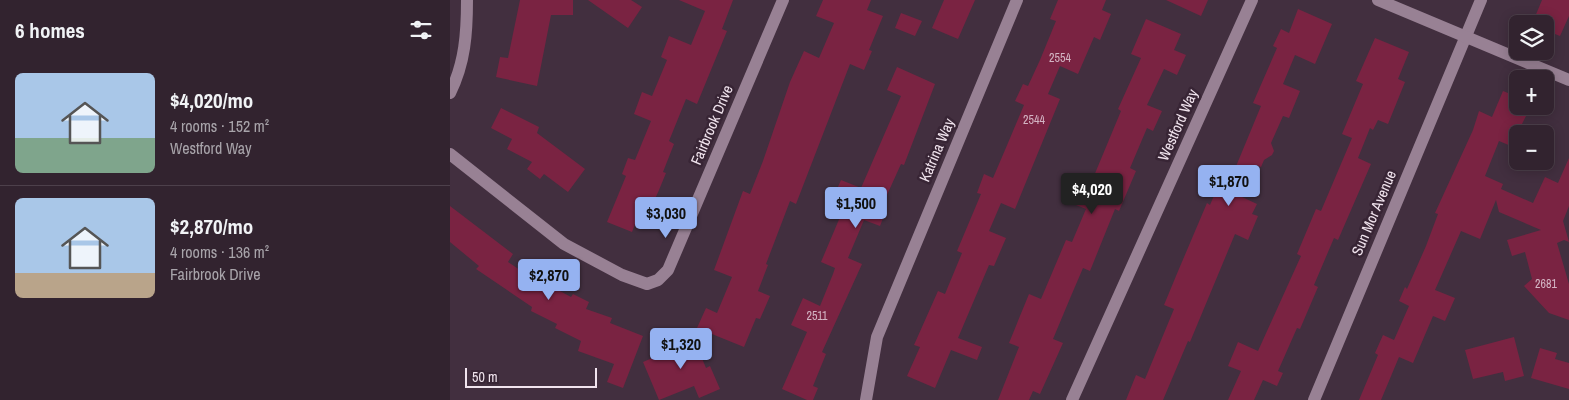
<!DOCTYPE html>
<html lang="en">
<head>
<meta charset="utf-8">
<style>
  body { margin:0; font-family:"Archivo Narrow",sans-serif; background:#3a2b37; color:#f1f3f6; height:100vh; display:flex; flex-direction:column; font-size:19px; white-space:nowrap }
  * { box-sizing:border-box; margin:0 }
  p { font-size:16px; color:#a8a4aa }
  .icon { flex:none; width:28px; height:28px; fill:none; stroke:currentColor; stroke-width:2; stroke-linecap:round; stroke-linejoin:round }
  .map { position:relative; flex:1; overflow:hidden }
  .sheet { display:flex; flex-direction:column; background:#32232f; width:450px }
  .sheet>* { flex:none }
  .tools { position:absolute; left:1059px; top:15px; display:grid; gap:10px }
  .tools a { display:grid; place-items:center; width:45px; height:45px; border-radius:8px; background:#32232f; box-shadow:0 2px 12px #0003,0 0 0 1px #4d404b; font-size:25px }
  .scale { position:absolute; left:15px; bottom:12px; width:132px; box-sizing:border-box; padding-left:5px; border:2px solid #f1e4ee; border-top:0; font-size:14px; line-height:18px; white-space:nowrap; color:#f1e4ee; -webkit-text-stroke:4px #382535; paint-order:stroke }
  .price { position:absolute; translate:-50% -42px; padding:0 11px; border-radius:5px; background:#95b2f1; color:#111; font-size:16px; line-height:32px; filter:drop-shadow(0 1px 2px #0008) }
  .price::after { content:''; position:absolute; left:50%; top:30px; width:15px; height:11px; margin-left:-8px; background:inherit; clip-path:polygon(0 0,100% 0,50% 100%) }
  .price.current { background:#222; color:#fff }
  ul { padding:0; list-style:none }
  li { display:flex; align-items:center; gap:15px; height:125px; padding:0 15px }
  li+li { border-top:1px solid #4d404b }
  li span { display:grid; place-items:center; flex:none; width:140px; height:100px; border-radius:8px; color:#555 }
  li>.icon { margin-inline-start:auto }
  span .icon { width:60px; height:60px; fill:#fffc; stroke-width:1 }
  li b { font-size:21px }
  h2 { display:flex; justify-content:space-between; align-items:center; height:60px; padding:0 15px; font-size:21px }
  main { display:flex; flex:1; min-height:0 }
  .map>svg:first-child { display:block }
  .building { fill:#7a2342 }
  .lines { fill:none; stroke-linecap:round; stroke-linejoin:round }
  .minor { stroke:#988194; stroke-width:12 }
  .tertiary { stroke:#988194; stroke-width:12 }
  .labels { text-anchor:middle; stroke-width:5; stroke-linejoin:round; paint-order:stroke }
  .number-label { font-size:12px; fill:#d3b4c3 }
  .street-label { font-size:15px; fill:#f1e4ee; stroke:#382535 }
</style>
</head>
<body>
<main>
<section class="sheet">
<h2>6 homes<svg class="icon" aria-label="filters" viewBox="0 0 24 24"><path d="M4 7h16M4 17h16"/><circle cx="9" cy="7" r="2"/><circle cx="15" cy="17" r="2"/></svg></h2>
<ul>
<li><span style="background:linear-gradient(#a9c7e8 65%,#7fa58c 0)"><svg class="icon" aria-label="home" viewBox="0 0 24 24"><path d="M3 11l9-7 9 7M6 9v11h12V9"/></svg></span><div><b>$4,020/mo</b><p>4 rooms · 152 m²</p><p>Westford Way</p></div></li>
<li><span style="background:linear-gradient(#a9c7e8 75%,#b9a48a 0)"><svg class="icon" aria-label="home" viewBox="0 0 24 24"><path d="M3 11l9-7 9 7M6 9v11h12V9"/></svg></span><div><b>$2,870/mo</b><p>4 rooms · 136 m²</p><p>Fairbrook Drive</p></div></li>
</ul>
</section>
<div class="map">
<svg width="1119" height="400" viewBox="0 0 1119 400">
  <rect width="100%" height="100%" fill="#422f3f"/>
  <path class="building" d="M70 0H123V15H101L87 86 46 77 50 57 58 58Z
    M138 0H181L192 7 178 28Z
    M229 0H283L272 29 277 31 247 104 236 99 219 141 224 144 213 172 216 173 209 190 199 212 191 209 182 232 157 222 176 176 172 174 178 158 185 160 201 121 184 114 192 92 202 96 217 60 211 57 219 36 241 45 255 11Z
    M373 0H421L417 10 433 16 419 50 422 51 414 70 400 64 346 204 340 201 316 264 318 265 308 291 320 296 310 319 306 318 294 347 247 328 256 308 267 313 282 277 264 270 293 191 300 194 313 161 340 82 354 51 369 58 384 23 366 16Z
    M494 0H525L508 39 482 28Z
    M608 0H656L652 10 661 14 650 40 644 37 628 74 610 66 598 94 610 99 565 209 551 203 539 231 556 238 544 266 539 265 508 338 532 347 527 360 501 350 485 388 457 376 470 347 464 345 488 291 495 294 512 253 507 251 531 194 527 193 534 174 543 178 555 150 574 105 565 101 573 84 578 86 590 60 606 21 600 19Z
    M716 0H758L751 16Z
    M1092 0H1119V16L1110 36 1095 30V24H1082Z
    M848 9 882 24 865 64 845 55 833 84 850 91 839 118 833 116 821 143 824 151 822 155 814 160 811 167 806 165 792 197 807 204 802 214 808 216 798 240 785 234 740 342 738 341 713 400H676L686 375 695 379 724 309 714 305 726 276 757 203 760 205 774 172 782 176 811 106 803 103 827 48 823 46 831 29 839 33Z
    M451 13 472 21 465 36 445 28Z
    M696 19 731 34 724 50 736 55 727 75 714 69 697 105 712 111 703 131 697 128 680 168 686 171 669 211 665 209 640 271 633 268 621 296 603 339 613 343 590 394 583 391 579 400H548L569 347 559 343 579 294 591 299 616 240 622 242 636 209 616 201 626 177 641 183 671 111 668 109 691 58 681 54Z
    M925 38 959 52 948 79 955 82 938 124 928 120 923 130 920 128 908 158 921 164 888 240 884 238 864 285 868 287 850 329 847 328 828 371 833 373 827 386 813 380 804 400H778L791 371 778 366 788 342 808 351 851 256 847 254 866 209 871 211 902 138 892 134 913 84 906 81Z
    M447 67 485 84 454 165 451 164 432 206 437 208 430 226 414 220 398 258 412 264 372 352 376 354 363 386 368 388 363 400H357L332 389 357 332 341 325 353 298 370 306 383 274 385 268 371 262 393 210 380 205 391 180 411 188 451 96 437 90Z
    M1053 91 1068 97V106H1081L1061 146 1049 141 1035 176 1053 184 1051 189 1083 203 1095 177 1108 183 1119 158V206L1113 221 1119 242 1114 240 1107 243 1119 284V320L1099 313 1074 286 1082 279 1075 252 1062 256 1057 240 1091 230 1049 212 1046 200 1030 239 1011 231 985 290 1005 298 995 321 983 316 963 363 949 357 931 400H909L928 355 925 353 933 335 944 340 959 306 949 301 955 287 957 289 976 246 988 214 985 213 1023 130 1029 111 1042 117Z
    M51 108 89 127 87 133 135 169 118 192 94 174 90 179 77 169 82 162 57 149 62 139 41 128Z
    M0 206 63 254 58 262 94 286 95 283 121 297 123 294 139 302 136 309 162 318 160 323 193 336 173 388 157 382 164 364 128 351 131 341 105 328 107 324 81 311 82 307 26 269 29 266 0 242Z
    M241 332 256 368 260 366 270 389 249 398 244 386 209 400 193 362 228 347 224 338Z
    M1064 337 1074 376 1055 381 1053 372 1023 379 1015 350Z
    M1090 348 1107 353 1105 359 1119 363V389L1081 378Z"/>
  <g class="lines">
    <path class="minor" d="M0 93C15 63 17 33 17 0
      M0 154 114 244 172 275 197 284 208 280 218 270 333 0
      M416 400 427 337 567 0
      M622 400 802 0
      M864 400 1031 0"/>
    <path class="tertiary" d="M928 0 1119 80"/>
  </g>
  <g class="labels">
    <g class="number-label">
      <text x="610" y="62">2554</text>
      <text x="584" y="124">2544</text>
      <text x="1096" y="288">2681</text>
      <text x="367" y="320">2511</text>
    </g>
    <g class="street-label">
      <text transform="translate(262 125) rotate(-67)" y="5">Fairbrook Drive</text>
      <text transform="translate(728 125) rotate(-66)" y="5">Westford Way</text>
      <text transform="translate(487 150) rotate(-67)" y="5">Katrina Way</text>
      <text transform="translate(924 213) rotate(-67)" y="5">Sun Mor Avenue</text>
    </g>
  </g>
</svg>
<div class="tools">
<a><svg class="icon" aria-label="layers" viewBox="0 0 24 24"><path d="M12 4l9 5-9 5-9-5zM3 14l9 5 9-5"/></svg></a>
<a>+</a>
<a>−</a>
</div>
<div class="scale">50 m</div>
<b class="price" style="left:779px;top:207px">$1,870</b>
<b class="price current" style="left:642px;top:215px">$4,020</b>
<b class="price" style="left:406px;top:229px">$1,500</b>
<b class="price" style="left:216px;top:239px">$3,030</b>
<b class="price" style="left:99px;top:301px">$2,870</b>
<b class="price" style="left:231px;top:370px">$1,320</b>
</div>
</main>
</body>
</html>
